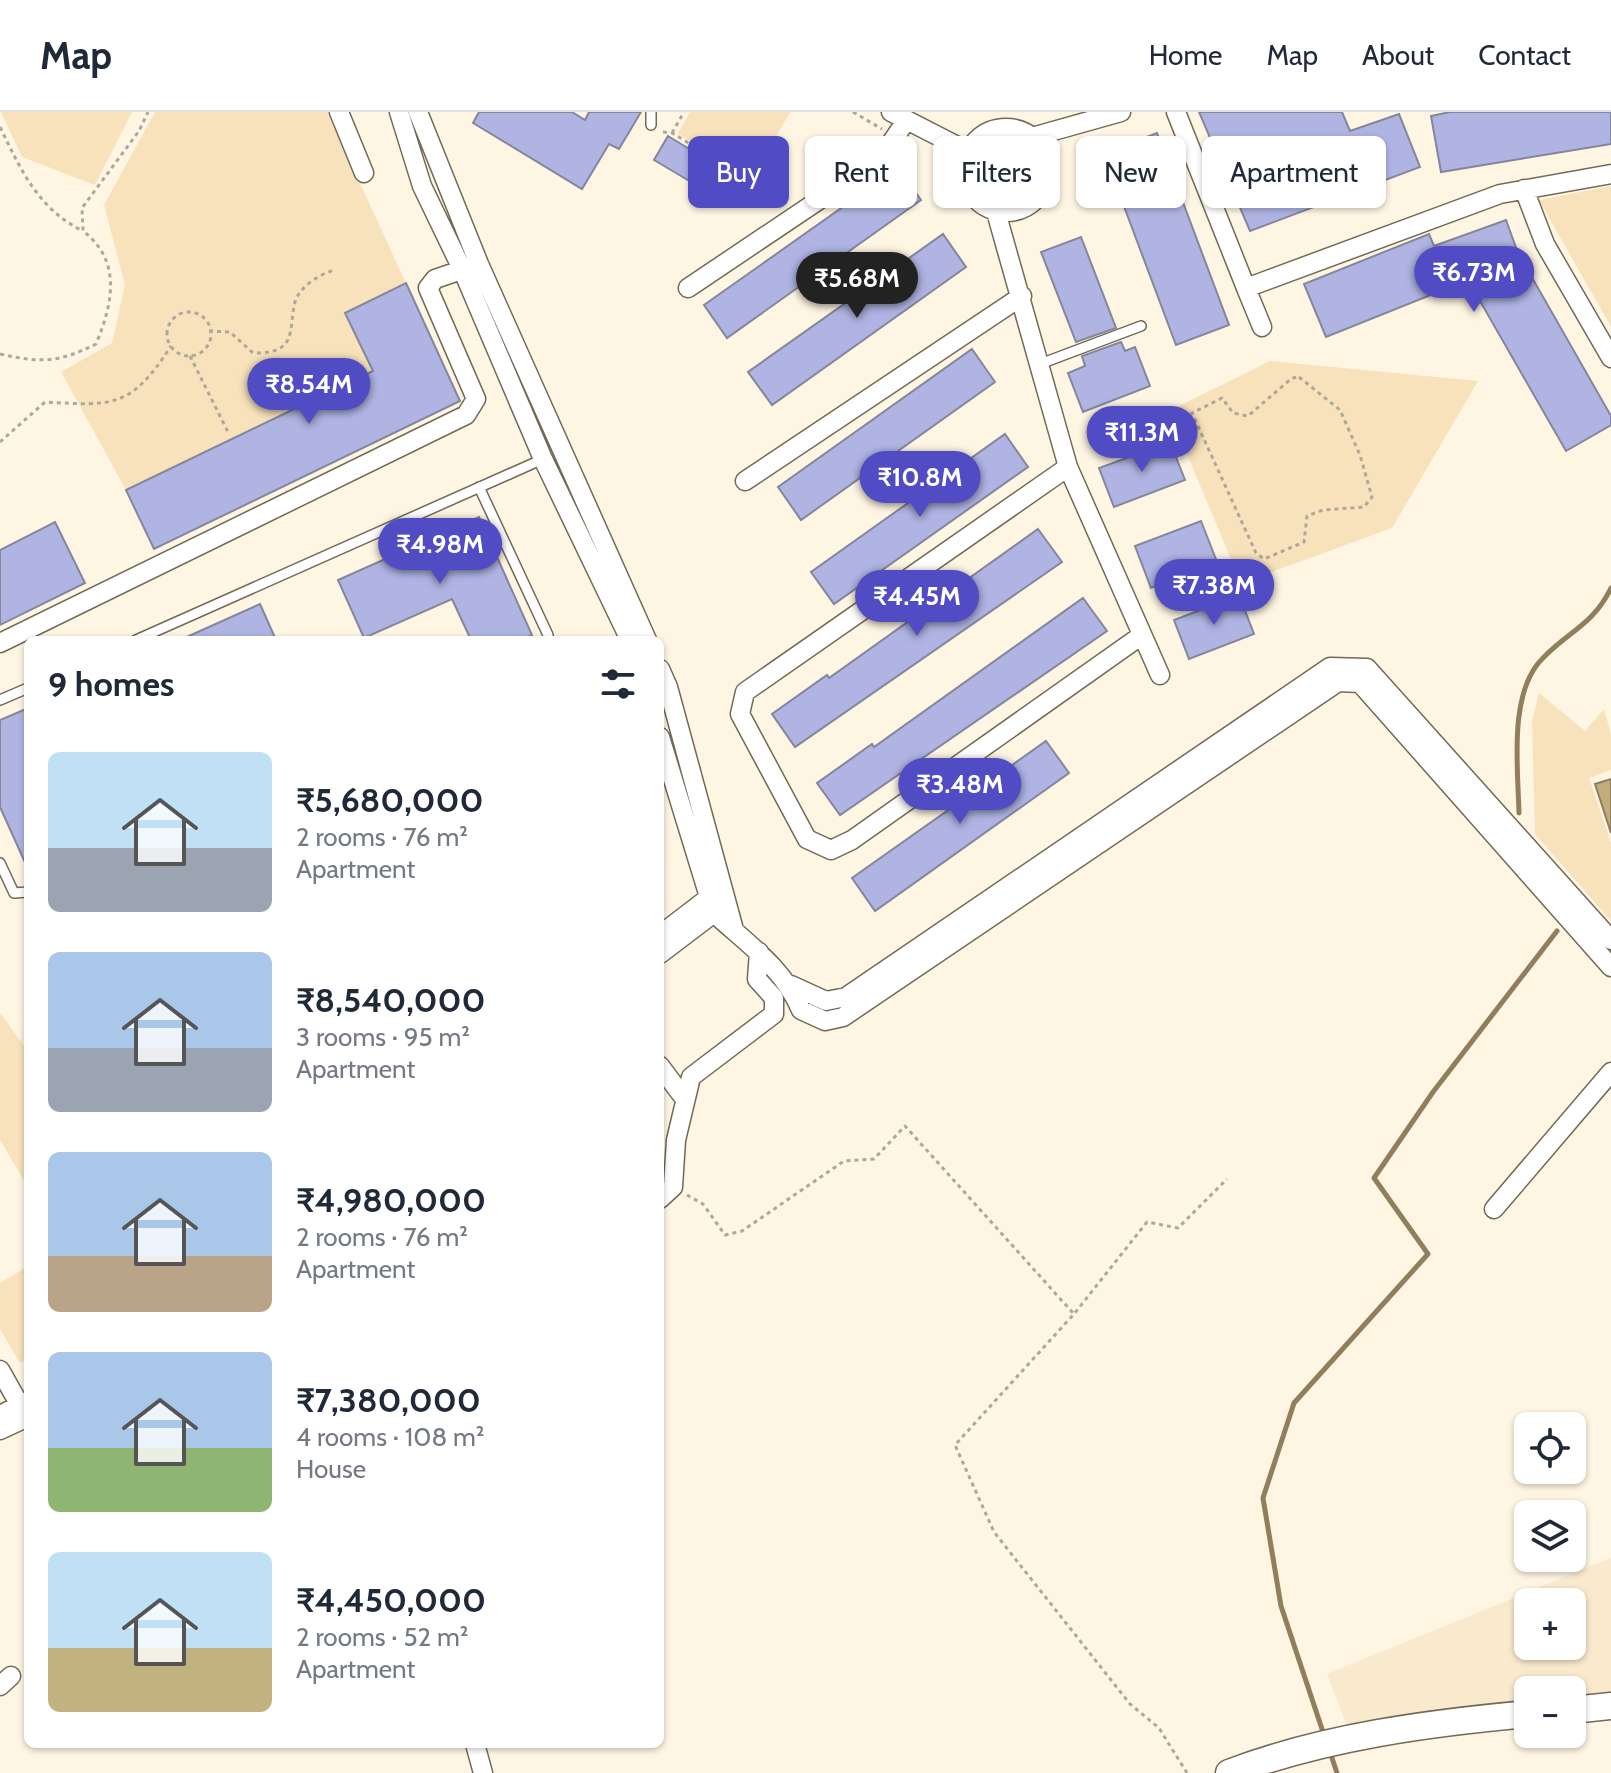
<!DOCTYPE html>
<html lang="en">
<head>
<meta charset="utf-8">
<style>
  body { margin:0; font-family:Cabin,sans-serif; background:#f6f6f7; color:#1f2937; height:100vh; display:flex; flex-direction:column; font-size:30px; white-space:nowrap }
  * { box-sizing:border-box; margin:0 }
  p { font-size:26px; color:#747a83 }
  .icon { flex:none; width:44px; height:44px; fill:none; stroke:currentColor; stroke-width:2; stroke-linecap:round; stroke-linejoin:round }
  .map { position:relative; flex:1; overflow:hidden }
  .side { position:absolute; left:24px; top:524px; width:640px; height:1112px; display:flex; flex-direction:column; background:#fff; border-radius:12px; box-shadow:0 2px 6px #0004 }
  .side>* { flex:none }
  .banner { position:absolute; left:688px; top:24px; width:760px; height:72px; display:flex; gap:16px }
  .fabs { position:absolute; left:1514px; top:1300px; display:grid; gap:16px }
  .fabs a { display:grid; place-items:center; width:72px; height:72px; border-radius:12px; background:#fff; box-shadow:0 2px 6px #0004; font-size:40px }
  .price { position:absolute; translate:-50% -68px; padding:0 18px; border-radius:28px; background:#524cc4; color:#fff; font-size:26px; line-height:52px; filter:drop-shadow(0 2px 4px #0008) }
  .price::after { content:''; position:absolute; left:50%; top:48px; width:24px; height:18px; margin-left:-12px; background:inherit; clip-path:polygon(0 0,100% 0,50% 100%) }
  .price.on { background:#222; color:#fff }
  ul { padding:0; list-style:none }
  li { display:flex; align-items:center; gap:24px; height:200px; padding:0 24px }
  li span { display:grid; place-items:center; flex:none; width:224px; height:160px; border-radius:12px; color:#555 }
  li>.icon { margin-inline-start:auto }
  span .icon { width:96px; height:96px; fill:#fffc; stroke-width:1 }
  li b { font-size:34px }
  h2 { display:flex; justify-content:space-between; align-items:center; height:96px; padding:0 24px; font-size:34px }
  .chip { padding:0 28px; border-radius:12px; background:#fff; box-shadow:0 2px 6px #0004; font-size:28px; line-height:72px }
  .chip.on { background:#524cc4; color:#fff }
  header { display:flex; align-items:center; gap:48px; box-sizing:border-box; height:112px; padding:0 40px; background:#fff; border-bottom:2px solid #e0e1e3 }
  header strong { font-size:38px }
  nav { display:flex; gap:44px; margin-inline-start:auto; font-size:28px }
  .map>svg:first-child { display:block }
  .built { fill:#faeacd; fill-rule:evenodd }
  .green { fill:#f7e2bb }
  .water { fill:#c3ab7e; stroke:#907e5c; stroke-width:2 }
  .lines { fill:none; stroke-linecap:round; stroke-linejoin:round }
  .stream { stroke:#907e5c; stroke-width:5 }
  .building { fill:#afb4e3; stroke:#84869b; stroke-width:2 }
  .lane-casing { stroke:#746956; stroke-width:12 }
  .street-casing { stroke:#746956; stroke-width:21 }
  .secondary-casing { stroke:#746956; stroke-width:29 }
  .path { stroke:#afa89a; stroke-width:3; stroke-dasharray:4 4; stroke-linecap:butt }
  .lane { stroke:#fff; stroke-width:9 }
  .street { stroke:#fff; stroke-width:18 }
  .secondary { stroke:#fff; stroke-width:26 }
</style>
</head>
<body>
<header>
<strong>Map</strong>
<nav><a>Home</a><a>Map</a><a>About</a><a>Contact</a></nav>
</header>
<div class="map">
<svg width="1611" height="1661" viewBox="0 0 1611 1661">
  <rect width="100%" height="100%" fill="#fef5e3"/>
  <path class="built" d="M1611 1446V1583L1572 1588V1578H1528V1594L1348 1617 1327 1562ZM1528 1490H1572V1534H1528Z"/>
  <path class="green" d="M1 0H132L95 73 22 45Z
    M155 0H327L406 171 373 259 126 378 61 260 112 231 125 173 104 93Z
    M690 0H790L754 65 678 22Z
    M1611 74V215L1539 88Z
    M1270 249 1478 269 1392 416 1241 471 1169 299Z
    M1539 581 1585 619 1604 597 1611 622V658L1589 666 1611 731V809L1535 722 1532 610Z
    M0 901 28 939V1075L0 1028Z
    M28 1154V1246L20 1251 0 1217V1171Z"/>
  <path class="water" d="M1611 667V721L1595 672Z"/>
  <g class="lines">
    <path class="stream" d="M1519 701C1518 657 1508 580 1543 546 1570 518 1592 514 1611 476
      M1324 1623 1281 1494 1263 1386 1294 1291 1428 1142 1374 1066 1433 980 1557 819
      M1330 1640 1337 1661"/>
  </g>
  <path class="building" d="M479 0H572L585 8 589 0H641L619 37 609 32 582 77 473 11Z
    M1199 0H1342L1350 19 1399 2 1420 55 1250 119Z
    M1450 0H1611V32L1441 60 1431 4Z
    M1157 21 1229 213 1176 233 1104 41Z
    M668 24 727 60 713 83 654 48Z
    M898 56 921 88 727 226 704 193Z
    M1506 108 1518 141 1611 304V313L1566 339 1468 168 1326 225 1304 172 1429 122 1434 134Z
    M943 122 966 155 772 293 748 260Z
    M1081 125 1116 216 1076 230 1041 140Z
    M406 171 460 289 154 437 126 378 373 259 345 201Z
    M1121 230 1125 239 1135 235 1150 274 1083 300 1068 261 1085 254 1082 244Z
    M972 237 995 270 801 408 778 375Z
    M1005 322 1028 355 834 492 811 460Z
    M1170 330 1185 368 1114 395 1099 356Z
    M479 405 532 523 522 528H471L452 487 364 526 338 468Z
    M1201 409 1217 450 1151 476 1135 434Z
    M55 410 85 471 0 513V438Z
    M1038 417 1062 450 795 635 772 602 827 563 829 566Z
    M1239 483 1254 522 1189 547 1174 508Z
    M1083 486 1107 519 840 703 817 671 872 632 874 635Z
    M260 492 276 528H180Z
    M28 596V757L0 695V608Z
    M1046 629 1069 661 875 799 852 766Z"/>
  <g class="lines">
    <defs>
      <path id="lane" d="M651 13V0
        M1040 252 1141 214
        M479 375 548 523
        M136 528 543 347
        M0 588 28 576
        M0 751 14 781 28 780"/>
      <path id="street" d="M339 0 364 61
        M399 0 422 74 462 157 543 347 630 528
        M418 0 479 152 647 528
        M891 0 967 39
        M1176 0 1246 176 1500 82 1611 62
        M964 58a42 42 0 1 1 84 0a42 42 0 1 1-84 0Z
        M1032 25 1121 0
        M1524 77 1545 132 1611 246
        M996 100 1068 355 1160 563
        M688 176 880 47 906 9
        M1246 176 1262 215
        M1068 355 745 580 740 602 807 727 831 738 852 728 1142 523
        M745 369 1022 184
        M0 531 466 303 476 287 428 176 435 167 479 152
        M660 557 668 575 733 814
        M660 625 714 801C746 831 783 855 801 898L825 909 843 905 1338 570 1360 571 1611 855
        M660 823 707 787
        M660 842 714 801
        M791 873 826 889 846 885 1330 555 1367 556 1611 828
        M660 954 684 986
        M660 1087 673 1075 676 1028 691 965 774 902V886L757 867 759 840
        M1494 1097 1611 960
        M0 1258 27 1306
        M0 1303 28 1289
        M0 1318 28 1305
        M0 1574 11 1564
        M475 1632 483 1661"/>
      <path id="secondary" d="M1572 1598 1611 1594
        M1229 1661C1323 1625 1429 1611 1528 1602"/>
    </defs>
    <use href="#lane" class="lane-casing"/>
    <use href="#street" class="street-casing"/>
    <use href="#secondary" class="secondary-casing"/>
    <path class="path" d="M853 0 882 17
      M0 15C21 58 38 97 83 119
      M663 20 672 21 754 70
      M672 21 684 0
      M167 222a22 22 0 1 1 44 0a22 22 0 1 1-44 0Z
      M209 219 230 220 253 241C299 242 288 217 295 190 300 174 319 163 334 158
      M0 242C41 251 58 251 96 232 113 191 122 149 83 119L82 96 139 19 148 0
      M190 244 229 322
      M1299 265 1340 298 1360 343 1372 385 1364 395 1323 398 1307 404 1304 430 1264 447 1256 441 1192 301 1222 286 1233 301 1248 304 1292 266Z
      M0 330 45 290C114 294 131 296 171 234
      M687 1083 703 1092 725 1123 742 1119 844 1049 874 1047 905 1014 1073 1201
      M1187 1661 1159 1616 1130 1592 994 1420 955 1333 1074 1202 1147 1110 1178 1116 1227 1067"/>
    <use href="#lane" class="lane"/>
    <use href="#street" class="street"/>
    <use href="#secondary" class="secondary"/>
  </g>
</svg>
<div class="fabs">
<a><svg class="icon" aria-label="locate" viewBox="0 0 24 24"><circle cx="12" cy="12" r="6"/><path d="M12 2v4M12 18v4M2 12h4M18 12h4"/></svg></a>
<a><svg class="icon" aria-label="layers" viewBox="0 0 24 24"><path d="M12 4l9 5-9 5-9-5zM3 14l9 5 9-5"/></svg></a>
<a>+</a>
<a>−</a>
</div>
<b class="price" style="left:1474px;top:202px">₹6.73M</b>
<b class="price on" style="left:857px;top:208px">₹5.68M</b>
<b class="price" style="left:309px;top:314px">₹8.54M</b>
<b class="price" style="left:1142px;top:362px">₹11.3M</b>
<b class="price" style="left:920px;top:407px">₹10.8M</b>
<b class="price" style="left:440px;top:474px">₹4.98M</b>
<b class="price" style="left:1214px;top:515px">₹7.38M</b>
<b class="price" style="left:917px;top:526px">₹4.45M</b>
<b class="price" style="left:960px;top:714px">₹3.48M</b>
<div class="banner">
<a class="chip on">Buy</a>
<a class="chip">Rent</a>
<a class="chip">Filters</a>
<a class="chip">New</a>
<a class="chip">Apartment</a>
</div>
<section class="side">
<h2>9 homes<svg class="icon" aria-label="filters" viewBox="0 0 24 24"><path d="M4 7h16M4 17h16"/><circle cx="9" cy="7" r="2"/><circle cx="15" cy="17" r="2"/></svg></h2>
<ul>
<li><span style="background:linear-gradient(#bfe0f5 60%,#9aa5b1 0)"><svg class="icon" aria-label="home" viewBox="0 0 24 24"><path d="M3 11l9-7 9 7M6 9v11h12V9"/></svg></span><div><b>₹5,680,000</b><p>2 rooms · 76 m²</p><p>Apartment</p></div></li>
<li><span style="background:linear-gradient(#a9c7e8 60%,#9aa5b1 0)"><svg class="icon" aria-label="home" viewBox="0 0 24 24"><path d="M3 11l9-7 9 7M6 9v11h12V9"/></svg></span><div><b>₹8,540,000</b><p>3 rooms · 95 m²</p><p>Apartment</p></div></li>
<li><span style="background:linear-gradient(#a9c7e8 65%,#b9a48a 0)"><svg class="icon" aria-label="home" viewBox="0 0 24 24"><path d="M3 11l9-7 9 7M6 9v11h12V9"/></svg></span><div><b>₹4,980,000</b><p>2 rooms · 76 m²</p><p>Apartment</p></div></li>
<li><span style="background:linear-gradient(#a9c7e8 60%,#8fb573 0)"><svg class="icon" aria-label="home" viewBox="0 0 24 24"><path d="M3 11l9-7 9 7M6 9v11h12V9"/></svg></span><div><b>₹7,380,000</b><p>4 rooms · 108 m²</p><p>House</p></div></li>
<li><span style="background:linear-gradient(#bfe0f5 60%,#c2b280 0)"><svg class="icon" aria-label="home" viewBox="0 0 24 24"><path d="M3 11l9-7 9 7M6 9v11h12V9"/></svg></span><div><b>₹4,450,000</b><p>2 rooms · 52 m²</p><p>Apartment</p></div></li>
</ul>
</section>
</div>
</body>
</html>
